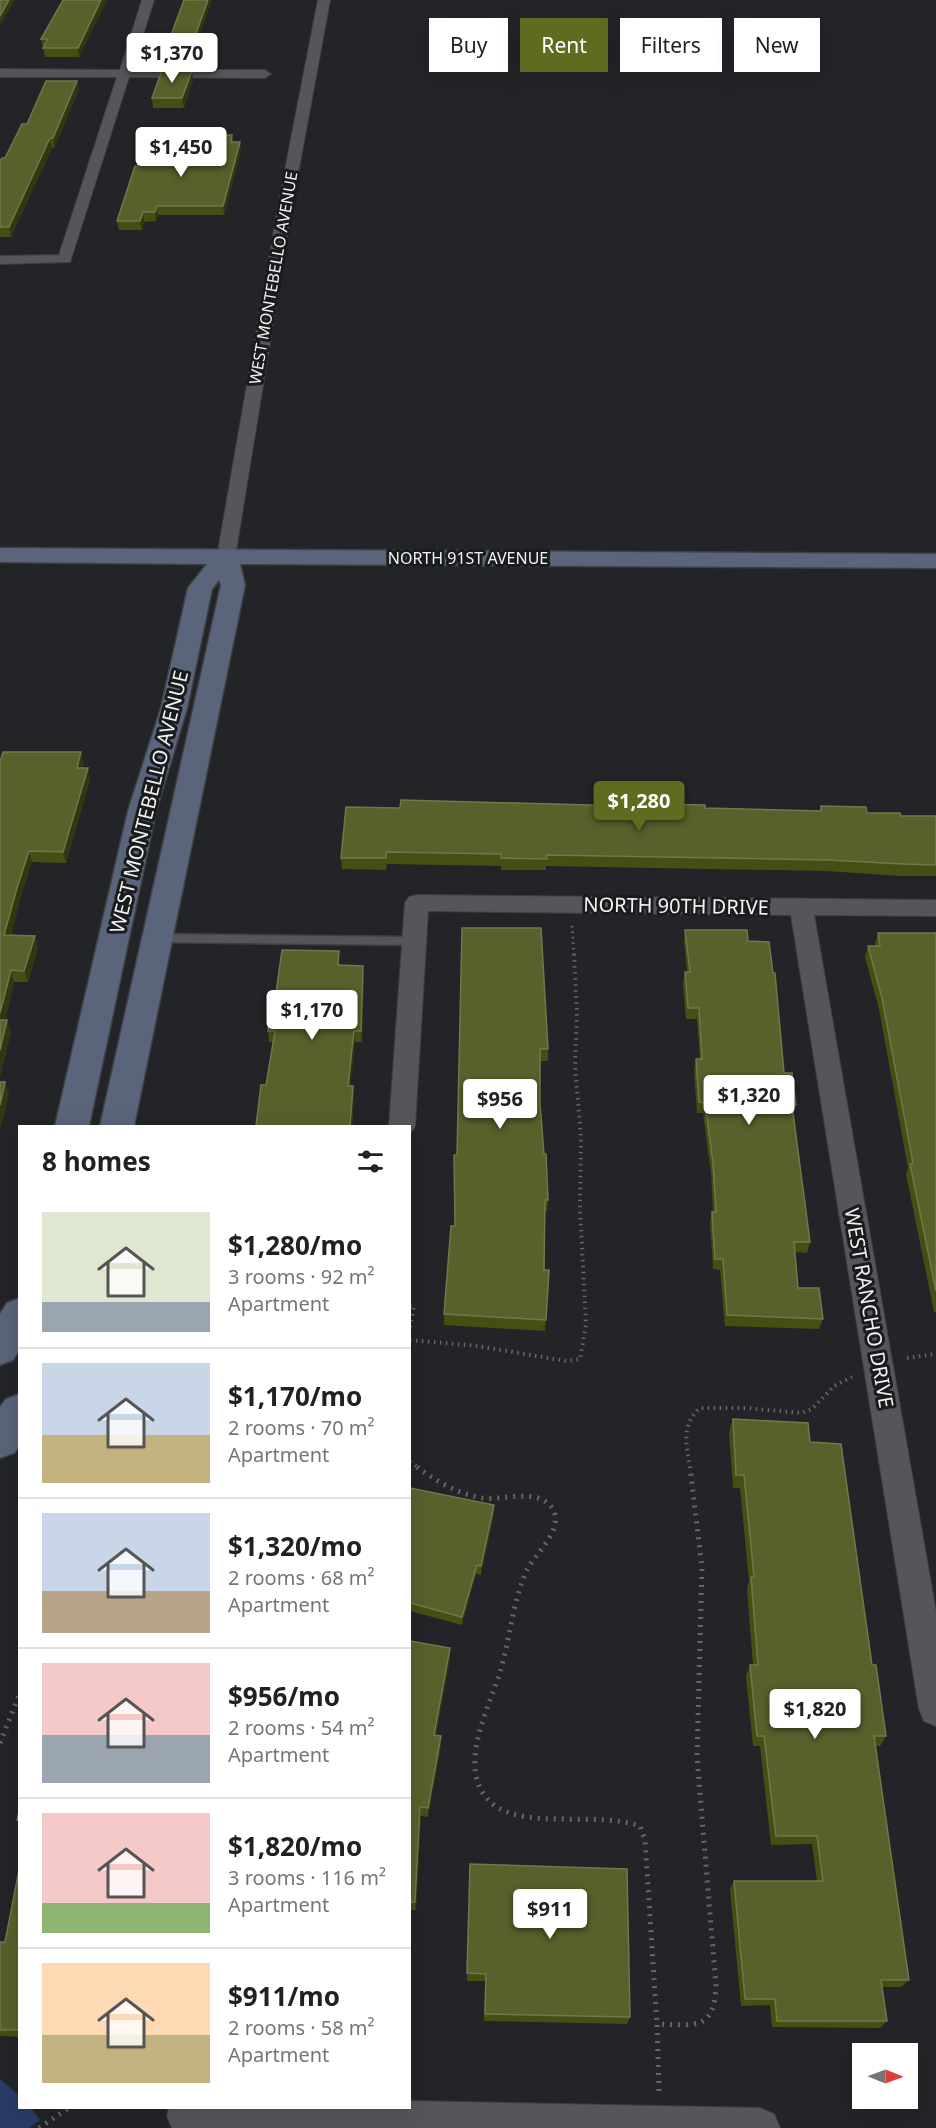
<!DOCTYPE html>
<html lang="en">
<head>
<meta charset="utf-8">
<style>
  body { margin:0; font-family:"Noto Sans",sans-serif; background:#f6f6f6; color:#202124; height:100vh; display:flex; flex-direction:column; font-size:22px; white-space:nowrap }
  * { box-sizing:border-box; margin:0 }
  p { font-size:20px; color:#757577 }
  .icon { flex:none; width:33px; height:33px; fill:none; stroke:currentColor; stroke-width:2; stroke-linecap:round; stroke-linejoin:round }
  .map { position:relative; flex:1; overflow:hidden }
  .drawer { position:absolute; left:18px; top:1125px; width:393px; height:984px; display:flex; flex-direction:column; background:#fff; border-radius:0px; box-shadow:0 6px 24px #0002 }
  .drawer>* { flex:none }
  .hud { position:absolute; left:429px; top:18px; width:417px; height:54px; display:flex; gap:12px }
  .needle { width:39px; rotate:91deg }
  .fabs { position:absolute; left:852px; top:2043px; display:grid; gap:12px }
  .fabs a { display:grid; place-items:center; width:66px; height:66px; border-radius:0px; background:#fff; box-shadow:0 6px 24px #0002; font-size:30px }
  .price { position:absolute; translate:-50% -51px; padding:0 14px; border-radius:6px; background:#fff; color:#222; font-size:20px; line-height:39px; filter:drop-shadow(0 2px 3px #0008) }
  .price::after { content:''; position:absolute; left:50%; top:36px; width:18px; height:14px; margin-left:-9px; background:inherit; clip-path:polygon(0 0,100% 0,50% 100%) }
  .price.active { background:#5f6b1e; color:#fff }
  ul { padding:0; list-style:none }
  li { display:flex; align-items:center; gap:18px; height:150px; padding:0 24px }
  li+li { border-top:2px solid #e0e0e0 }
  li span { display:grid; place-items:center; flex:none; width:168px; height:120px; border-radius:0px; color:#555 }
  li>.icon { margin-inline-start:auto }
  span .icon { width:72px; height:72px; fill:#fffc; stroke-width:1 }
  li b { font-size:26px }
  h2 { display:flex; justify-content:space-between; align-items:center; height:72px; padding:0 24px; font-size:26px }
  .pill { padding:0 21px; border-radius:0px; background:#fff; box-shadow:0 6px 24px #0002; font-size:21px; line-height:54px }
  .pill.active { background:#5f6b1e; color:#fff }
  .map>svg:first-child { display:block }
  .green { fill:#283c65 }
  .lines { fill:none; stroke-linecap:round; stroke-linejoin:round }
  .lane-casing { stroke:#3e3f42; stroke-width:3 }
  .street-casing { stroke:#3e3f42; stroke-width:2 }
  .secondary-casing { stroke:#3e3f42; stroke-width:3 }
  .path-far2 { stroke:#656669; stroke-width:3; stroke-dasharray:1.5 4; stroke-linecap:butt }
  .path-far1 { stroke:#656669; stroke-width:4; stroke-dasharray:1.5 4.5; stroke-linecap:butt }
  .path { stroke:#656669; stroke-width:5; stroke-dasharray:2 6; stroke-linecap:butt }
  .lane { fill:#55565a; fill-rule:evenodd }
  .street { fill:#55565a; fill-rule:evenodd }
  .secondary { fill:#5a647a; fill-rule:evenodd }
  .wall { fill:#454f14 }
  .shaded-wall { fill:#303711 }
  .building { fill:#57612c; stroke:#70784b; stroke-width:1.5 }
  .labels { text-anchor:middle; stroke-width:6; stroke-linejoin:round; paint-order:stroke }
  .far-street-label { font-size:16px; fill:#f1f2f4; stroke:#191b1d }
  .street-label { font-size:20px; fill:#f1f2f4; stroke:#191b1d }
</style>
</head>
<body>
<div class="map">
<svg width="936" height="2128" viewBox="0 0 936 2128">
  <rect width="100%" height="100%" fill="#232427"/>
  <path class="green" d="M0 2079 19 2095 20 2108H31L40 2120 29 2128H0Z"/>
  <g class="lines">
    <defs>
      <path id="lane" d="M157 934 413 937 419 941 413 945 157 942 151 938Z"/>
      <path id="street" d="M142 0H154L132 70H265L271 74 265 78 129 77 70 262 0 264V256L59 255 117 77H0V69L120 70Z
        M318 0H330L293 201 235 557 226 563 217 557 279 201Z
        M417 895 936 900V916L814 915 936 1612V1726L924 1721 919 1709 791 915 428 911 415 1126 410 1134V1126H389L405 903 409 897Z
        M410 2101 760 2108 774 2114 780 2128H172L167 2116 169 2108H410Z"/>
      <path id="secondary" d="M0 548 936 554V568L240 564 245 585 134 1126H100L221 585 219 580 212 589 187 708 156 811 89 1126H55L128 811 161 708 188 588 207 564 0 562Z
        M20 1298V1349L13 1360 0 1365V1314L7 1303Z
        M20 1394V1445L14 1453 0 1458V1407L6 1399Z"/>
    </defs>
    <use href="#lane" class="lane-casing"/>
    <use href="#street" class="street-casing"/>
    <use href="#secondary" class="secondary-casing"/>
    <path class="path-far2" d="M572 926 574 955"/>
    <path class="path-far1" d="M410 1306H414L410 1327
      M410 1340 477 1346 566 1361 580 1359 586 1325 580 1208 581 1137 575 1066 577 1016 574 953
      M907 1358 936 1354
      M410 1462 419 1468
      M690 1468C687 1445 680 1426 700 1408H746L802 1413 812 1409 834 1386 852 1377"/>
    <path class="path" d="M417 1467C436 1481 458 1494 482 1498 502 1501 538 1487 552 1508 566 1529 534 1554 526 1572 513 1602 510 1637 501 1669 492 1699 476 1729 475 1760 474 1779 481 1797 497 1807 533 1829 595 1811 640 1826L645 1840 657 2024
      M0 1743 20 1693
      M659 2091 657 2024C695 2025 714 2031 716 1986L697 1757 702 1568 690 1467
      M39 2128 69 2108"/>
    <use href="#lane" class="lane"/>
    <use href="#street" class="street"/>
    <use href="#secondary" class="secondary"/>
  </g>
  <path class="wall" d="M63 0H107L79 57H45L41 39Z
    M212 0 198 39 203 48 196 68H167L166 59 167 55 166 49Z
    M192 71 193 80 184 108H153L152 98Z
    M77 81 79 90 54 148H52L11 237H0V161L5 158 27 124Z
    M232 135 233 142 241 151 224 215H158L156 221 144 222 142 230H119L117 221 139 166 202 151Z
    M0 762 84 763 82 768H88L90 780 66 863 32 862 20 899 11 936 38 947 28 982H14L5 1020 11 1031 0 1077Z
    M662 804 705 808 820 811 821 806 867 813 901 816H936V876H900L827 871 546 866V870H501V866L387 864 386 870 342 869 341 858 662 807Z
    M462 928 548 1049V1061H540V1104L548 1200 547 1211H545L544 1270H549L545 1331 444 1325V1314L455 1226Z
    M685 930 748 941 784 1073 796 1105 793 1116 810 1242 807 1253 795 1252 798 1288 823 1319 819 1329 725 1326 720 1270 713 1269 710 1222 712 1212H713L711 1173 703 1113H697L694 1070 696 1059H700L697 1019H686L683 983 685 972H687L684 941Z
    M878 933H936V1312H934L906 1174 908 1168 879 1009 865 957 868 946H875V944Z
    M340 963V965L364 977 362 1042H355L350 1086H353L354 1097 352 1126H256L266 1085 273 1042H269L268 1031 276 993Z
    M733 1419 810 1442 872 1665 886 1736 880 1746H875L909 1980 901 1987H882L887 2021 880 2028 772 2027 770 2005 741 2006 730 1889 734 1881H817L812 1844 771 1845 760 1746H753L746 1676 750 1665H753L747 1589 749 1581 740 1488H733L729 1432Z
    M410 1488 494 1505V1514L481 1575 476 1574 462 1625 410 1611Z
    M410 1641 450 1659 436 1735 441 1746 428 1817 421 1816 416 1910H410Z
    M470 1864 630 2017 627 2024 484 2021 485 1981H467Z
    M20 1865V2037L0 2036V1942H5Z"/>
  <path class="shaded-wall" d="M9 0H15L0 26V16Z
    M101 0H107L79 57 78 48Z
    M208 0H212L195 48 194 39Z
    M202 39 203 48 196 68 195 59Z
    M192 71 193 80 184 108 182 98Z
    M77 81 79 90 54 148 53 138Z
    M50 138 52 148 11 237 9 227Z
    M240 142 241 151 224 215 223 206Z
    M157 206 158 215 156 221 155 212Z
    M143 212 144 222 142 230 140 221Z
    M81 752 84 763 80 780 77 768Z
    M88 768 90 780 66 863 63 852Z
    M29 851 32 862 20 899 8 947 4 935 17 888Z
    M35 936 38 947 28 982 24 971Z
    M363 966 364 977 362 1042 361 1031Z
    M11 970 14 982 2 1031 0 1025V1013Z
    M7 1020 11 1031 0 1077V1050Z
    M354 1031 355 1042 349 1097 348 1086Z
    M5 1082 9 1093 4 1117 0 1128V1105Z
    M353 1086 354 1097 352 1126H350Z
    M494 1505V1514L481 1575V1566Z
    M477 1565 476 1574 462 1625V1617Z
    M450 1648V1659L434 1745V1735Z
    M441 1736V1746L428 1817V1808Z
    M420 1807 421 1816 416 1910 415 1902Z"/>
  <path class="building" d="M0 0H9L0 16Z
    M63 0H101L78 48H43L48 39H41Z
    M184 0H208L194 39H202L195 59H166L169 49H166Z
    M162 70 192 71 182 98H152Z
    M46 81H77L53 138H50L9 227H0V161L2 158H5L22 124H27Z
    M206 135H232L231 142H240L223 206H157L155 212H143L140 221H117L135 166H139L144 154H150L152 150 202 151Z
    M3 752H81L77 768H88L63 852 29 851 17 888 4 935 35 936 24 971 11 970 0 1013V762Z
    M401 800 663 807 662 804 705 805V808L821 811V806L866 807 867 813H900L901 816H936V865L903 864 829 860 547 855V859L501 858V854L386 852V858H341L346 807 400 808Z
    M462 928H541L548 1049H540V1104L544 1154H546L548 1200H545L544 1270H549L546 1320 444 1314 451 1226H455L454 1155H457Z
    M685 930H747L748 941 769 942 773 973H775L784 1073H792L796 1105H792L810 1242H794L798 1288H819L823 1319 727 1315 723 1259H715L712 1212H716L713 1163 705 1103 699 1102 696 1059H702L699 1008H688L685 972H690Z
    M878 933H936V1291L910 1164 913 1163 882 998 868 946H880Z
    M282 950 339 951 338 965 363 966 361 1031H354L348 1086H353L350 1126H256L261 1085H266L275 1031H268L272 993H276Z
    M0 1020H7L0 1050Z
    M0 1082H5L0 1105Z
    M733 1419 808 1423 810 1442 841 1444 872 1665H876L886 1736H874L909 1980H881L887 2021H777L775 1999H745L734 1881H823L817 1836H776L764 1736H757L750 1665H758L751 1577H754L744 1475H736Z
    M410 1488 494 1505 481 1566 477 1565 462 1617 410 1603Z
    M410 1641 450 1648 434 1735 441 1736 428 1808 420 1807 415 1902H410Z
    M20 1807V1820H17Z
    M470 1864 627 1869 630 2017 485 2014 486 1974 467 1973Z
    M20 1865V2030H0V1942H5Z"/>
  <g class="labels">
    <g class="far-street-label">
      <text transform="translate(273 278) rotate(-80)" y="6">WEST MONTEBELLO AVENUE</text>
      <text x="468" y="564">NORTH 91ST AVENUE</text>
    </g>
    <g class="street-label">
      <text transform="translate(149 802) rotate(-76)" y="7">WEST MONTEBELLO AVENUE</text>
      <text transform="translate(676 906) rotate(1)" y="7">NORTH 90TH DRIVE</text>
      <text transform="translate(869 1308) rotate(80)" y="7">WEST RANCHO DRIVE</text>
    </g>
  </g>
</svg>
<div class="fabs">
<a><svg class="needle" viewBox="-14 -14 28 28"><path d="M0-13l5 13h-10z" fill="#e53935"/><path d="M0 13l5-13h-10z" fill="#757577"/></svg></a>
</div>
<b class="price" style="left:172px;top:84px">$1,370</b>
<b class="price" style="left:181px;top:178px">$1,450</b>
<b class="price active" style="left:639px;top:832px">$1,280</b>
<b class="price" style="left:312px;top:1041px">$1,170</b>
<b class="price" style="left:749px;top:1126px">$1,320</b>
<b class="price" style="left:500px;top:1130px">$956</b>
<b class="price" style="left:815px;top:1740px">$1,820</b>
<b class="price" style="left:550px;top:1940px">$911</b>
<div class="hud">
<a class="pill">Buy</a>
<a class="pill active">Rent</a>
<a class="pill">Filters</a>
<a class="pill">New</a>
</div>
<section class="drawer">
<h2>8 homes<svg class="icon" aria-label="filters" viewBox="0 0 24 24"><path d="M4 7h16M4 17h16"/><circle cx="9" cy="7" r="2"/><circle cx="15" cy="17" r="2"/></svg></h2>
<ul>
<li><span style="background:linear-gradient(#dfe7d0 75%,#9aa5b1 0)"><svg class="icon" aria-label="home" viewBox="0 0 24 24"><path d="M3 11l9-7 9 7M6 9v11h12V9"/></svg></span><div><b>$1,280/mo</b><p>3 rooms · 92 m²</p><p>Apartment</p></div></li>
<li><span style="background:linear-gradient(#c9d6e8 60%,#c2b280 0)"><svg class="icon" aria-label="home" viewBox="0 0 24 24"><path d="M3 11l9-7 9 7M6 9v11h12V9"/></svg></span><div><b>$1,170/mo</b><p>2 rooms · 70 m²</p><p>Apartment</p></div></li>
<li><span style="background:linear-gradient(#c9d6e8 65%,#b9a48a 0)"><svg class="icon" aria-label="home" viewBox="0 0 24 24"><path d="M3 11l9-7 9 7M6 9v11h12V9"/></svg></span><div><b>$1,320/mo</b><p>2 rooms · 68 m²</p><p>Apartment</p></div></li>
<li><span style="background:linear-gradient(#f6c9c9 60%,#9aa5b1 0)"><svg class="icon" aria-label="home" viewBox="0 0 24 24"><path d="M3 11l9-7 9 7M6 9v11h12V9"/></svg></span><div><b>$956/mo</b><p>2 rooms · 54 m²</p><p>Apartment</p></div></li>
<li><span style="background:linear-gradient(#f6c9c9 75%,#8fb573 0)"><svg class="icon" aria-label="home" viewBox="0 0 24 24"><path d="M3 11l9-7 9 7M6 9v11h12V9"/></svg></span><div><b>$1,820/mo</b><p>3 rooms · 116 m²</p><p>Apartment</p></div></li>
<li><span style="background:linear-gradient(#ffd9b3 60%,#c2b280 0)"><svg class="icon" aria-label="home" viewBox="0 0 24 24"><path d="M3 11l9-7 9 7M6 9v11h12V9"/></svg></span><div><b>$911/mo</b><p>2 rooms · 58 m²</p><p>Apartment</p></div></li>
</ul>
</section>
</div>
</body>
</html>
